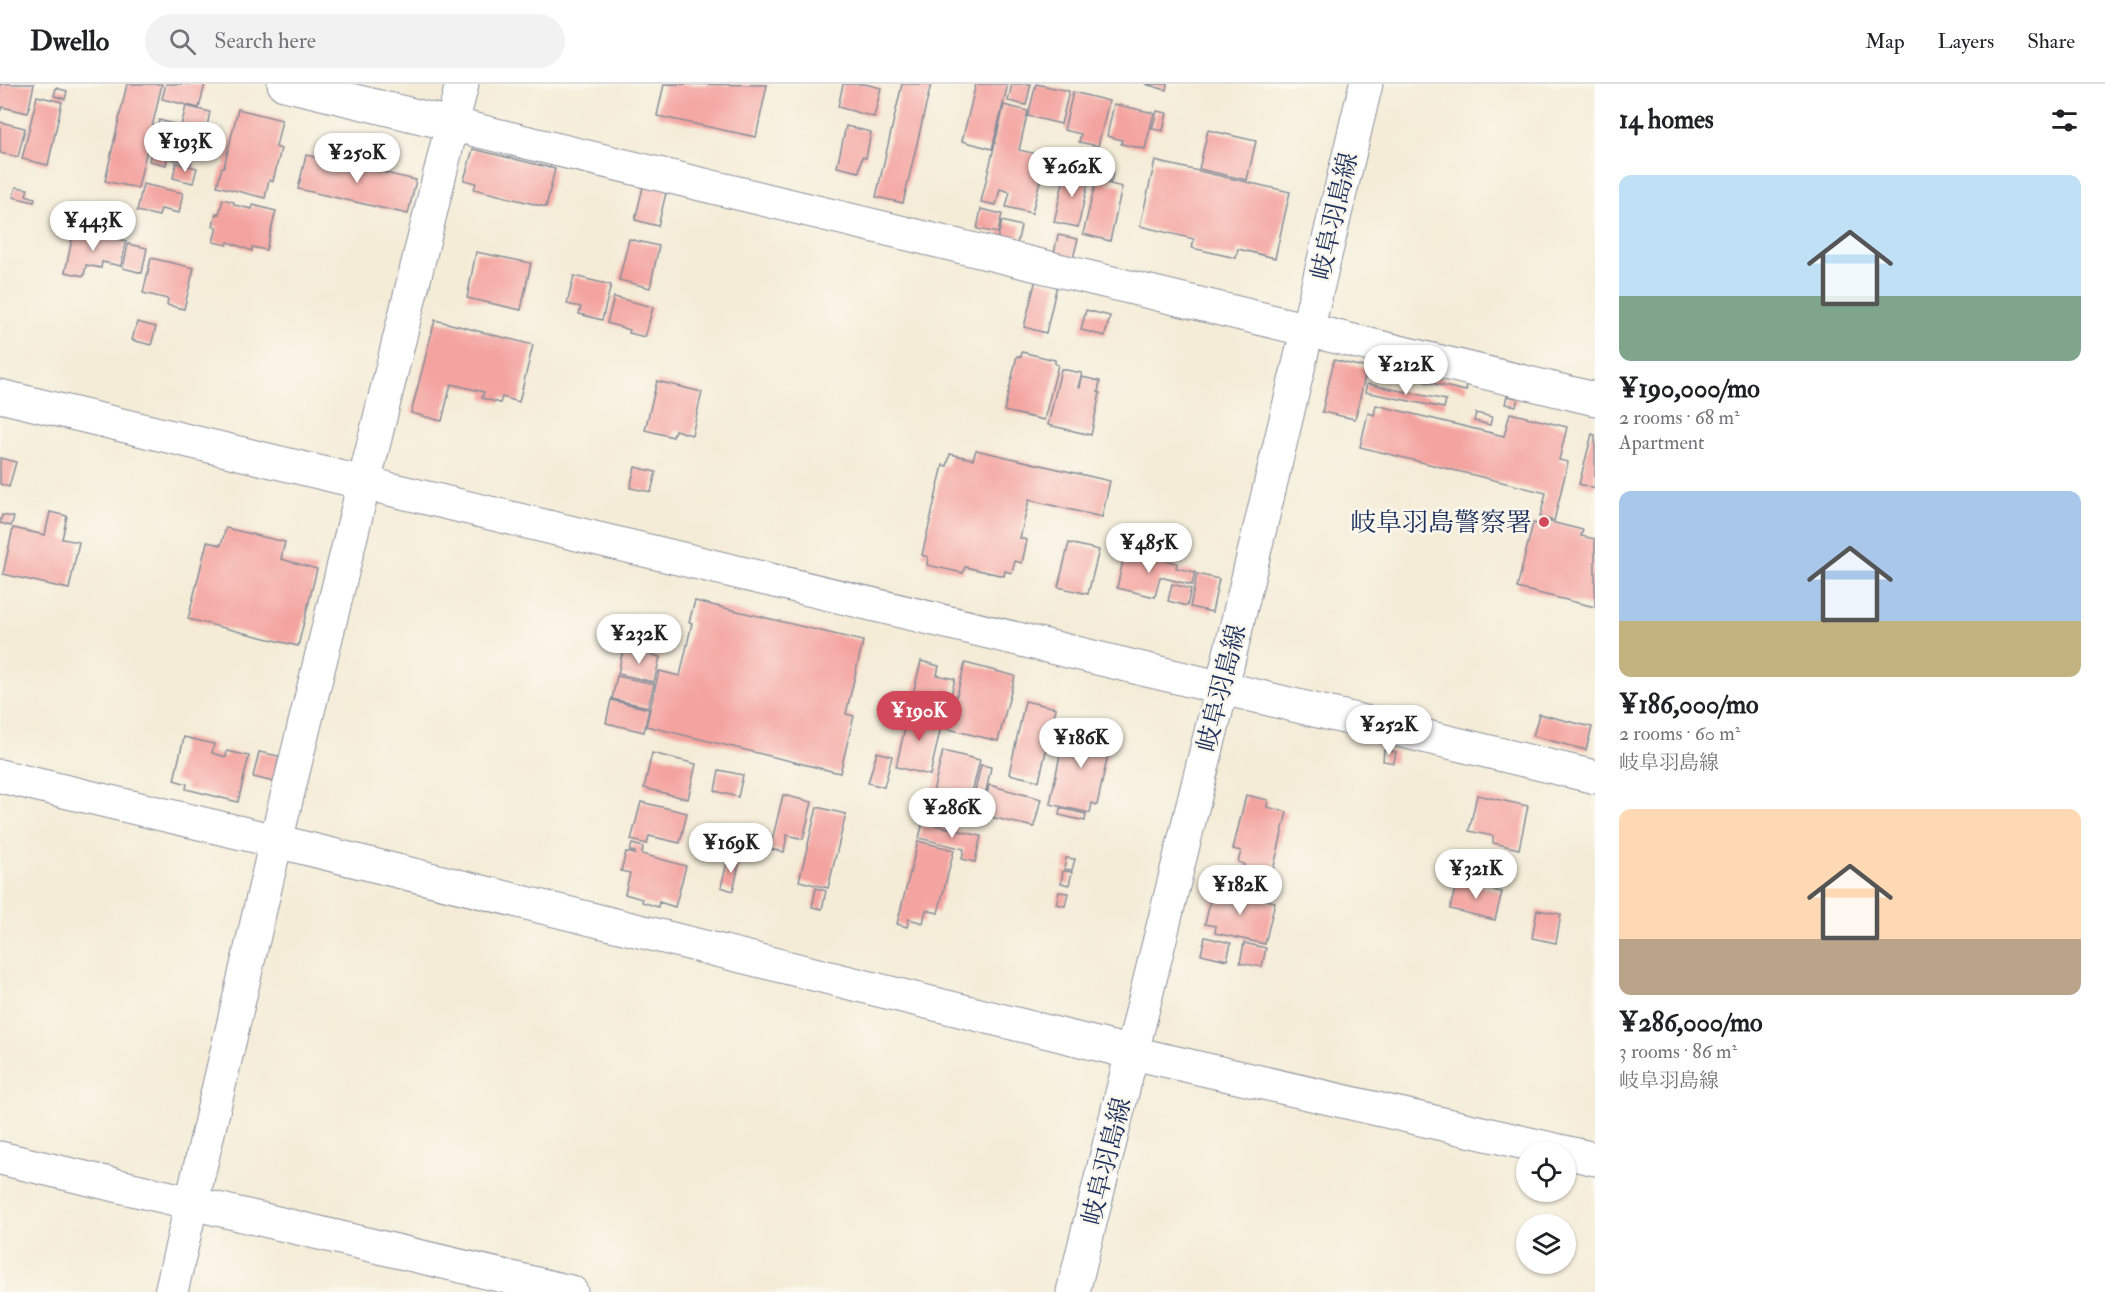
<!DOCTYPE html>
<html lang="en">
<head>
<meta charset="utf-8">
<style>
  body { margin:0; font-family:"IM FELL Double Pica","Noto Serif JP",serif; background:#f2f2f2; color:#202124; height:100vh; display:flex; flex-direction:column; font-size:22px; white-space:nowrap }
  * { box-sizing:border-box; margin:0 }
  p { font-size:20px; color:#757577 }
  .icon { flex:none; width:33px; height:33px; fill:none; stroke:currentColor; stroke-width:2; stroke-linecap:round; stroke-linejoin:round }
  .map { position:relative; flex:1; overflow:hidden }
  .side { display:flex; flex-direction:column; background:#fff; width:510px }
  .side>* { flex:none }
  .tools { position:absolute; left:1516px; top:1058px; display:grid; gap:12px }
  .tools a { display:grid; place-items:center; width:60px; height:60px; border-radius:50%; background:#fff; box-shadow:0 2px 4px #0004; font-size:30px }
  .price { position:absolute; translate:-50% -51px; padding:0 14px; border-radius:21px; background:#fff; color:#222; font-size:20px; line-height:39px; filter:drop-shadow(0 2px 3px #0008) }
  .price::after { content:''; position:absolute; left:50%; top:36px; width:18px; height:14px; margin-left:-9px; background:inherit; clip-path:polygon(0 0,100% 0,50% 100%) }
  .price.on { background:#d1495b; color:#fff }
  ul { padding:0; list-style:none }
  li { display:grid; align-content:center; gap:12px; height:318px; padding:0 24px }
  li span { display:grid; place-items:center; height:186px; border-radius:12px; color:#555 }
  li>.icon { margin-inline-start:auto }
  span .icon { width:108px; height:108px; fill:#fffc; stroke-width:1 }
  li b { font-size:26px }
  h2 { display:flex; justify-content:space-between; align-items:center; height:72px; padding:0 24px; font-size:26px }
  header { display:flex; align-items:center; gap:36px; box-sizing:border-box; height:84px; padding:0 30px; background:#fff; border-bottom:2px solid #e0e0e0 }
  header strong { font-size:28px }
  nav { display:flex; gap:33px; margin-inline-start:auto; font-size:21px }
  .search { width:420px; height:54px; background:#f2f2f2; display:flex; align-items:center; gap:15px; box-sizing:border-box; padding:0 21px; border-radius:33px; color:#757577; font-size:22px }
  main { display:flex; flex:1; min-height:0 }
  .map>svg:first-child { display:block }
  .building { fill:#f4a4a0 }
  .lines { fill:none; stroke-linecap:round; stroke-linejoin:round }
  .street-casing { stroke:#888e9a; stroke-width:35 }
  .secondary-casing { stroke:#888e9a; stroke-width:35 }
  .street { stroke:#fff; stroke-width:33 }
  .secondary { stroke:#fff; stroke-width:33 }
  .poi-dot { fill:#d1495b; stroke:#fbf7ec; stroke-width:2 }
  .labels { text-anchor:middle; stroke-width:5; stroke-linejoin:round; paint-order:stroke }
  .street-label { font-size:26px; fill:#1b2f5e; stroke:#fbf7ec }
  .poi-label { font-size:26px; fill:#1b2f5e; stroke:#fbf7ec; text-anchor:end }
</style>
</head>
<body>
<header>
<strong>Dwello</strong>
<div class="search"><svg class="icon" aria-label="search" viewBox="0 0 24 24"><circle cx="10" cy="10" r="6"/><path d="M15 15l6 6"/></svg>Search here</div>
<nav><a>Map</a><a>Layers</a><a>Share</a></nav>
</header>
<main>
<div class="map">
<svg width="1595" height="1208" viewBox="0 0 1595 1208">
  <rect width="100%" height="100%" fill="#fbf7ec"/>
  <filter id="ink" filterUnits="userSpaceOnUse"><feTurbulence type="fractalNoise" baseFrequency=".0167" numOctaves="2"/><feDisplacementMap in="SourceGraphic" scale="12" xChannelSelector="R" yChannelSelector="G"/><feConvolveMatrix kernelMatrix="1 2 1 2 8 2 1 2 1" color-interpolation-filters="sRGB"/></filter>
  <filter id="wash" filterUnits="userSpaceOnUse"><feTurbulence type="fractalNoise" baseFrequency=".008" numOctaves="4" result="noise"/><feDisplacementMap in="SourceGraphic" scale="24" xChannelSelector="R" yChannelSelector="G"/><feGaussianBlur stdDeviation="1.35" result="paint"/><feColorMatrix in="noise" values="0 0 0 0 0 0 0 0 0 0 0 0 0 0 0 0 0 1.4 0 .05"/><feComposite in="paint" operator="in"/></filter>
  <g filter="url(#wash)">
    <rect width="100%" height="100%" fill="#f4ecd7"/>
    <g id="blocks">
      <path class="building" d="M0 0H34L28 29 2 23 0 28Z
        M127 0H162L138 104 105 97Z
        M166 0H205L199 24 162 15Z
        M664 0 767 1 756 53 657 32Z
        M843 0H865L881 4 874 33 838 23Z
        M902 0H931L903 119 876 113Z
        M976 0H1008L992 65 962 57Z
        M1012 0H1031L1026 21 1008 17Z
        M1036 0 1069 7 1061 40 1028 32Z
        M1145 0H1167L1166 6Z
        M56 4 67 7 65 15 54 12Z
        M1073 8 1109 17 1098 62 1079 58 1081 50 1064 46Z
        M37 12 62 18 48 81 22 75Z
        M1114 20 1154 29 1145 65 1121 60 1122 56 1107 52Z
        M1004 21 1028 27 1019 66 1046 72 1032 129 1006 123 1010 108 1000 105 996 121 981 118Z
        M186 22 210 28 206 47 199 45 191 80 167 74 166 81 149 77 159 36 181 42Z
        M238 25 282 36 276 63 281 65 273 97 269 96 265 114 217 102 222 83H224Z
        M1157 27 1167 29 1163 47 1152 45Z
        M0 38 25 44 18 73 0 69Z
        M846 42 871 48 866 74 862 73 859 88 837 83Z
        M1208 46 1256 57 1247 96 1199 85Z
        M473 65 555 85 546 123 474 105 476 99 464 96Z
        M306 71 416 96 408 130 298 105Z
        M1155 77 1290 108 1275 174 1238 165 1236 174 1192 164 1194 155 1140 142Z
        M176 79 197 84 193 99 173 94Z
        M1066 85 1090 91 1078 143 1054 138Z
        M1102 87 1113 89 1111 98 1100 96Z
        M1096 96 1122 103 1110 157 1083 150Z
        M644 99 667 105 658 142 635 136Z
        M143 100 183 109 179 129 161 125 159 132 137 127Z
        M16 103 28 105 26 111 35 114 34 118 13 113Z
        M223 115 234 118V121L252 125 253 121 276 127 266 166 252 163V167L228 158 227 161 213 158 217 143 213 142 216 129 219 130Z
        M981 125 1002 130 998 149 977 145Z
        M1002 137 1021 142 1017 160 997 156Z
        M74 146 126 157 121 182 102 178 101 184 86 181 84 192 65 188Z
        M1058 151 1078 155 1073 174 1054 169Z
        M629 155 659 162 650 204 619 196Z
        M128 160 147 164 142 189 123 184Z
        M476 168 531 179 521 226 467 214Z
        M151 174 194 184 184 225 167 221 168 215 143 209Z
        M574 192 611 201 602 236 579 230 581 223 567 220Z
        M1036 195 1057 201 1046 249 1024 243Z
        M614 213 653 223 645 253 629 249 630 246 607 239Z
        M1086 226 1110 232 1105 252 1081 246Z
        M435 236 533 261 519 318 502 313 500 319 482 314 484 308 451 300 442 337 411 329Z
        M137 238 156 243 151 261 132 256Z
        M1022 268 1055 276V280L1058 281 1044 336 1004 327 1017 272 1021 273Z
        M1334 276 1367 284 1355 335 1322 328Z
        M1061 285 1082 289 1078 303 1080 304 1082 293 1100 297 1098 308 1100 309 1091 351 1048 341Z
        M1400 285 1467 300 1466 307 1399 292Z
        M657 297 702 308 692 351 675 346 673 353 645 346Z
        M1367 300 1446 316 1444 324 1365 308Z
        M1507 312 1518 314 1516 322 1505 320Z
        M1376 321 1504 352 1510 329 1567 343 1559 376 1568 378 1554 437 1540 433 1546 409 1360 363 1368 329 1374 331Z
        M1476 329 1492 333 1490 341 1474 337Z
        M1592 350 1595 351V405L1579 400Z
        M976 366 1110 397 1102 433 1029 416 1020 454 1027 456 1022 479 1015 477 1012 489 1005 487 1004 492 965 483 963 489 927 481 928 473 922 471 943 381 947 382 950 370 973 375Z
        M0 374 16 378 9 403 0 400Z
        M635 383 656 388 651 408 630 404Z
        M50 428 67 432 62 455 79 458 69 505 3 490 13 444 45 451Z
        M2 431 14 433 11 442 0 439Z
        M1547 437 1583 446 1581 452 1595 455V523L1517 504 1533 439 1546 442Z
        M226 444 285 458 281 475 317 485 298 562 188 535 207 458 221 461Z
        M1069 459 1099 466 1088 510 1058 503Z
        M1125 467 1177 479 1176 484 1195 488 1192 501 1160 493 1155 513 1117 504Z
        M1197 490 1219 495 1212 528 1190 523Z
        M1172 500 1191 505 1187 522 1168 517Z
        M695 517 863 557 846 630 854 632 840 689 646 642 659 587 680 592 692 539 689 538Z
        M640 564 646 565 645 569 660 573 654 598 618 590 623 565 639 568Z
        M921 577 939 582 937 591 955 595 948 622 912 614Z
        M965 579 1015 592 998 657 948 645Z
        M617 592 654 600 648 623 612 615Z
        M611 616 649 625 644 648 606 639Z
        M1025 617 1056 624 1039 697 1009 690Z
        M909 626 943 634 930 691 896 683Z
        M1539 630 1592 643 1586 666 1533 652Z
        M1066 641 1112 652 1097 721 1092 719 1090 729 1050 720Z
        M184 653 214 660 212 669 226 673 227 667 249 672 238 718 186 705 187 700 174 696Z
        M1384 666 1396 668 1394 679 1383 677Z
        M943 667 980 676 969 721 932 712Z
        M259 668 279 672 274 698 253 693Z
        M877 668 892 672 884 703 868 699Z
        M652 669 696 680 688 715 644 704Z
        M981 681 991 683 982 727 971 724Z
        M719 686 743 691 738 713 715 707Z
        M989 701 1041 715 1034 743 982 731Z
        M783 711 812 718 803 755 787 751 784 768 770 765Z
        M1246 711 1268 716 1267 723 1287 728 1271 795 1255 791 1256 788 1243 785 1244 780 1238 778 1241 767 1233 765Z
        M1477 711 1528 722 1519 765 1493 759V752L1469 747Z
        M641 718 687 729 680 759 649 752 647 760 631 756Z
        M817 723 846 730 828 804 799 797Z
        M1060 724 1086 730 1085 737 1059 731Z
        M923 738 981 752 975 778 962 775 964 765 919 754Z
        M918 757 954 766 938 829 926 826 923 839 909 835 907 843 897 840Z
        M632 760 643 763 642 770 686 782 675 823 659 818 658 823 642 818V815L625 810 630 789 621 787 626 768 635 770V768L630 767Z
        M728 774 740 776 733 807 721 803Z
        M1066 774 1075 775 1072 786 1064 785Z
        M1063 787 1072 788 1069 801 1061 799Z
        M1457 797 1502 808 1495 836 1450 825Z
        M816 804 826 807 822 825 812 823Z
        M1213 805 1275 818 1265 860 1215 849 1216 842 1205 840Z
        M1059 808 1068 809 1065 822 1056 820Z
        M1537 826 1561 830 1556 859 1532 854Z
        M1205 853 1231 859 1227 876 1201 870Z
        M1244 859 1266 864 1262 883 1240 879Z"/>
    </g>
  </g>
  <g filter="url(#ink)">
    <use href="#blocks" fill-opacity="0" stroke="#888e9a" stroke-width="1.5"/>
    <g class="lines">
      <defs>
        <path id="street" d="M284 0 1595 315
          M0 312 1595 693
          M0 692 276 757 1133 969 1595 1075
          M0 1074 571 1208
          M171 1208 276 757 462 0"/>
        <path id="secondary" d="M1073 1208 1222 603 1366 0"/>
      </defs>
      <use href="#street" class="street-casing"/>
      <use href="#secondary" class="secondary-casing"/>
      <use href="#street" class="street"/>
      <use href="#secondary" class="secondary"/>
    </g>
  </g>
  <circle class="poi-dot" cx="1544" cy="438" r="6"/>
  <g class="labels">
    <g class="street-label">
      <text transform="translate(1334 132) rotate(-77)" y="9">岐阜羽島線</text>
      <text transform="translate(1221 604) rotate(-76)" y="9">岐阜羽島線</text>
      <text transform="translate(1106 1077) rotate(-76)" y="9">岐阜羽島線</text>
    </g>
    <g class="poi-label">
      <text x="1532" y="447">岐阜羽島警察署</text>
    </g>
  </g>
</svg>
<div class="tools">
<a><svg class="icon" aria-label="locate" viewBox="0 0 24 24"><circle cx="12" cy="12" r="6"/><path d="M12 2v4M12 18v4M2 12h4M18 12h4"/></svg></a>
<a><svg class="icon" aria-label="layers" viewBox="0 0 24 24"><path d="M12 4l9 5-9 5-9-5zM3 14l9 5 9-5"/></svg></a>
</div>
<b class="price" style="left:185px;top:89px">¥193K</b>
<b class="price" style="left:357px;top:100px">¥250K</b>
<b class="price" style="left:1072px;top:114px">¥262K</b>
<b class="price" style="left:93px;top:168px">¥443K</b>
<b class="price" style="left:1406px;top:312px">¥212K</b>
<b class="price" style="left:1149px;top:490px">¥485K</b>
<b class="price" style="left:639px;top:581px">¥232K</b>
<b class="price on" style="left:919px;top:658px">¥190K</b>
<b class="price" style="left:1389px;top:672px">¥252K</b>
<b class="price" style="left:1081px;top:685px">¥186K</b>
<b class="price" style="left:952px;top:755px">¥286K</b>
<b class="price" style="left:731px;top:790px">¥169K</b>
<b class="price" style="left:1476px;top:816px">¥321K</b>
<b class="price" style="left:1240px;top:832px">¥182K</b>
</div>
<section class="side">
<h2>14 homes<svg class="icon" aria-label="filters" viewBox="0 0 24 24"><path d="M4 7h16M4 17h16"/><circle cx="9" cy="7" r="2"/><circle cx="15" cy="17" r="2"/></svg></h2>
<ul>
<li><span style="background:linear-gradient(#bfe0f5 65%,#7fa58c 0)"><svg class="icon" aria-label="home" viewBox="0 0 24 24"><path d="M3 11l9-7 9 7M6 9v11h12V9"/></svg></span><div><b>¥190,000/mo</b><p>2 rooms · 68 m²</p><p>Apartment</p></div></li>
<li><span style="background:linear-gradient(#a9c7e8 70%,#c2b280 0)"><svg class="icon" aria-label="home" viewBox="0 0 24 24"><path d="M3 11l9-7 9 7M6 9v11h12V9"/></svg></span><div><b>¥186,000/mo</b><p>2 rooms · 60 m²</p><p>岐阜羽島線</p></div></li>
<li><span style="background:linear-gradient(#ffd9b3 70%,#b9a48a 0)"><svg class="icon" aria-label="home" viewBox="0 0 24 24"><path d="M3 11l9-7 9 7M6 9v11h12V9"/></svg></span><div><b>¥286,000/mo</b><p>3 rooms · 86 m²</p><p>岐阜羽島線</p></div></li>
</ul>
</section>
</main>
</body>
</html>
